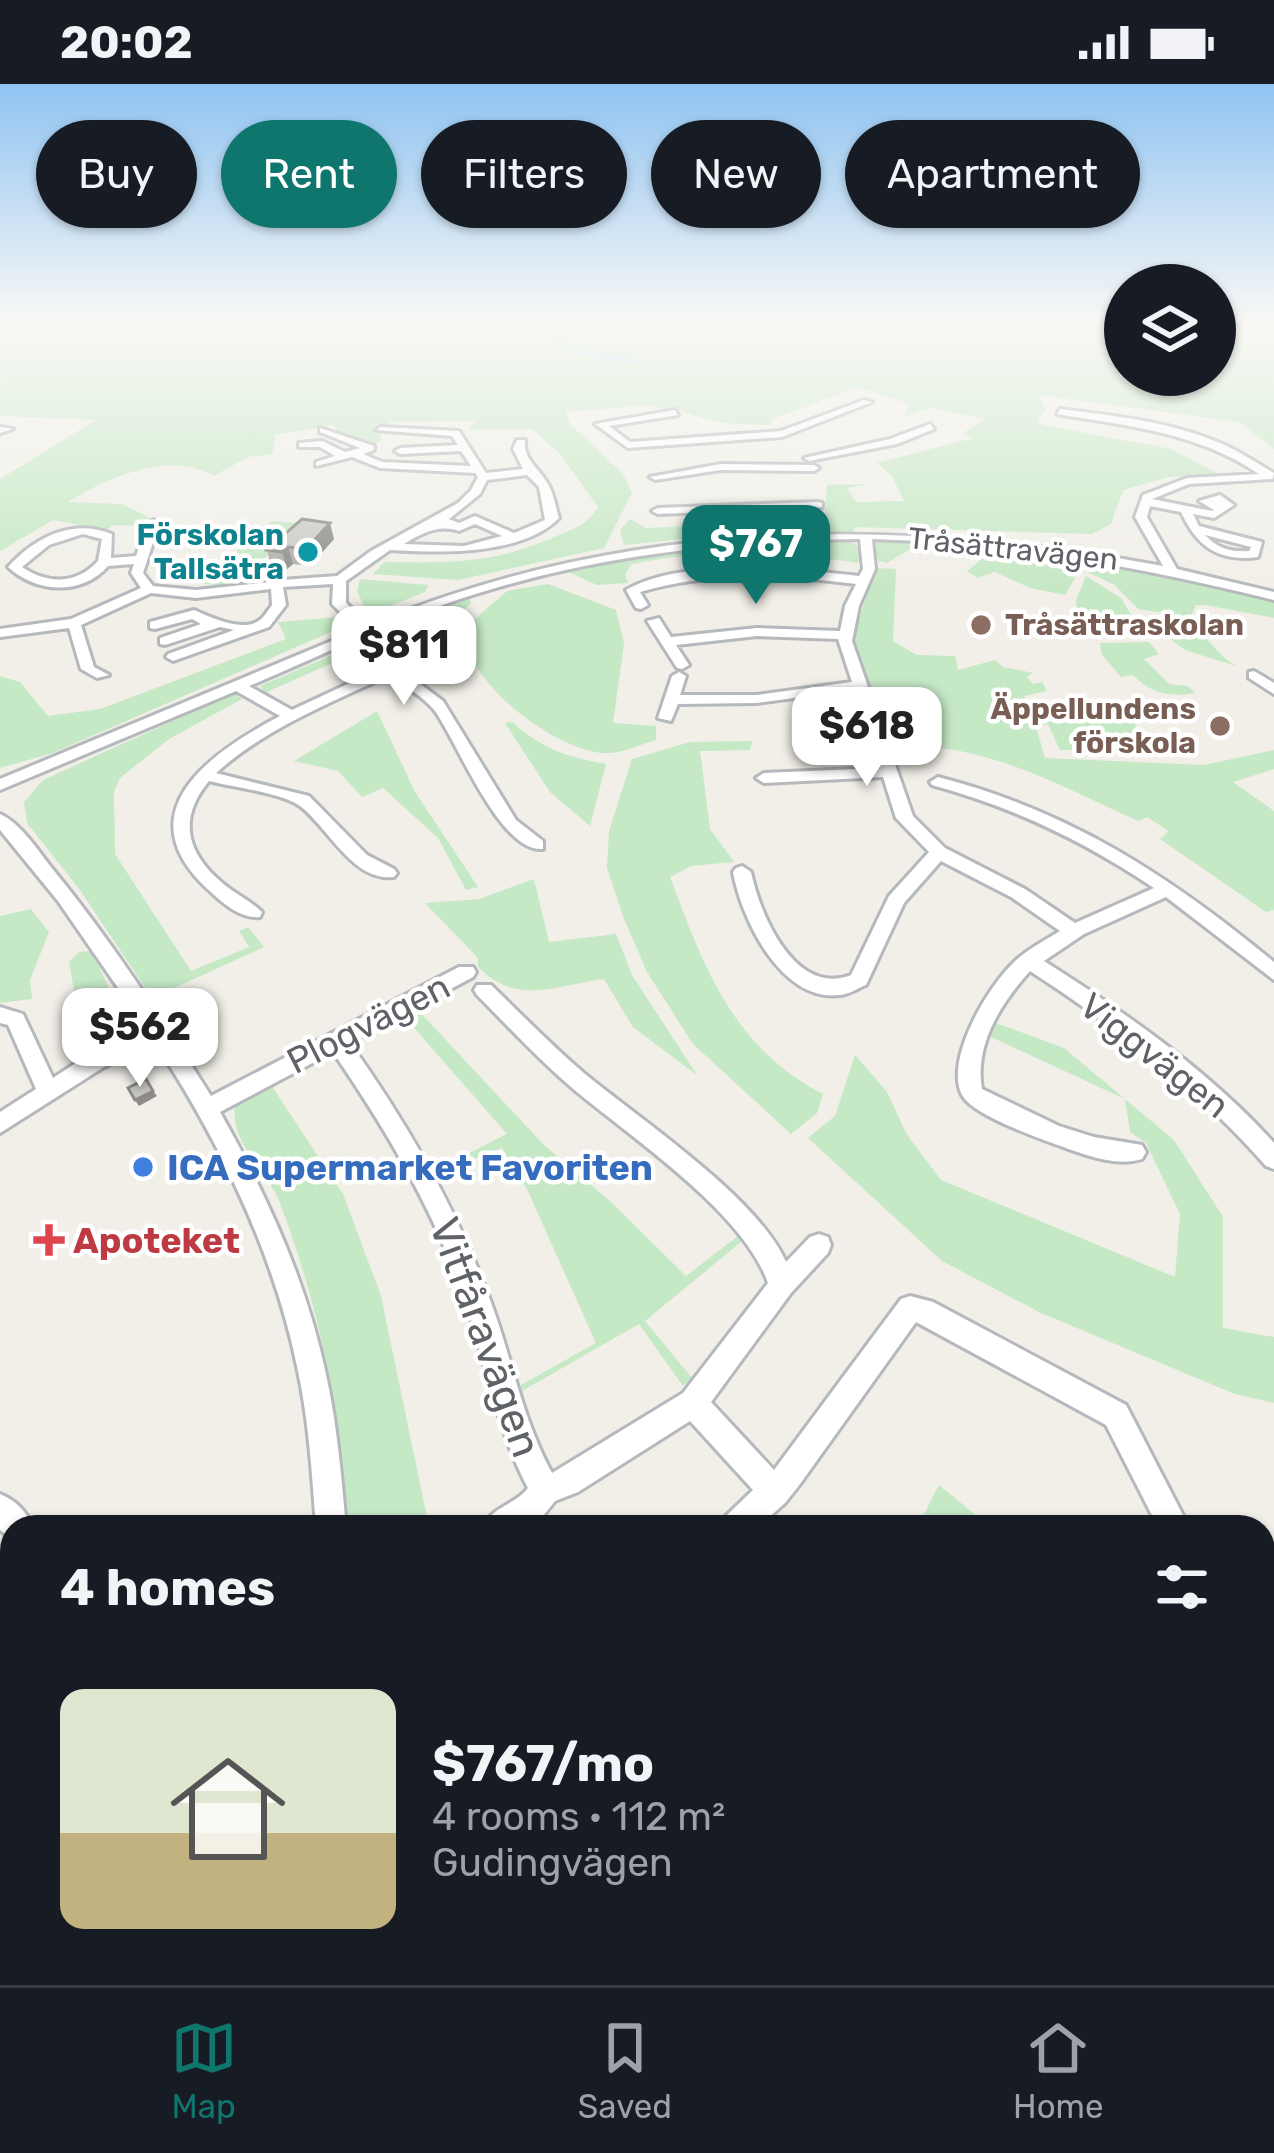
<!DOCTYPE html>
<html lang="en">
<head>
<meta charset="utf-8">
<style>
  body { margin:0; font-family:Rubik,sans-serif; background:#242831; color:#f1f3f6; height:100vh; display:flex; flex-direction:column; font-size:45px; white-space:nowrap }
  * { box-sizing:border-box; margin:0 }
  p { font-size:39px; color:#9ea1a6 }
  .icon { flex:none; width:66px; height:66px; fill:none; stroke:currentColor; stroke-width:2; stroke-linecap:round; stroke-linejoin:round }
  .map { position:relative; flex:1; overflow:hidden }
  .details { position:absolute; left:0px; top:1431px; width:1275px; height:471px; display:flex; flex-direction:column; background:#171b24; border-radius:36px 36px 0 0; box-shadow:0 3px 9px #0004 }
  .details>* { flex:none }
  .guide { position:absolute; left:36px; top:36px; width:1203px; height:108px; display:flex; gap:24px }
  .buttons { position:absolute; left:1104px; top:180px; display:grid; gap:24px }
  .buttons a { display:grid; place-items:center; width:132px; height:132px; border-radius:50%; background:#171b24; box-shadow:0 3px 9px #0004; font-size:60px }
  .price { position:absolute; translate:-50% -102px; padding:0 27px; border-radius:24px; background:#fff; color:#222; font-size:39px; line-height:78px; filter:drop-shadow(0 3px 6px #0008) }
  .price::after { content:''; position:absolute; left:50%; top:72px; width:36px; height:27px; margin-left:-18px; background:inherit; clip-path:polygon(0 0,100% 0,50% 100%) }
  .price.active { background:#0f766e; color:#fff }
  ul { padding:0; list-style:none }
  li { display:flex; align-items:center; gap:36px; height:300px; padding:0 60px }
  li+li { border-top:3px solid #363941 }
  li span { display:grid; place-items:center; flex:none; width:336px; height:240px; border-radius:24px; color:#555 }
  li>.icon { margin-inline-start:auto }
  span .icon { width:144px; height:144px; fill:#fffc; stroke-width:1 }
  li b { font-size:51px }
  h2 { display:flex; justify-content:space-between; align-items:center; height:144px; padding:0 60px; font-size:51px }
  .chip { padding:0 42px; border-radius:54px; background:#171b24; box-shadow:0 3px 9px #0004; font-size:42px; line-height:108px }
  .chip.active { background:#0f766e; color:#fff }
  .status { display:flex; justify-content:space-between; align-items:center; height:84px; padding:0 60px; background:#171b24; direction:ltr }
  .status svg { height:33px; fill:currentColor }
  .tabs { display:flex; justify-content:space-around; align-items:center; height:168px; border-top:3px solid #363941; background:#171b24; font-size:33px; color:#9ea1a6 }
  .tabs a { display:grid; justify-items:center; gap:6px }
  .tabs .active { color:#0f766e }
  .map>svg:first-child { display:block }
  .green { fill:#c5e8c5 }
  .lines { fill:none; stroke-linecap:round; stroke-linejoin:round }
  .stream { stroke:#aadaff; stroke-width:3 }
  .minor-casing { stroke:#b5b8bc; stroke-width:6 }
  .minor { fill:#fff; fill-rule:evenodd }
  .wall { fill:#afaea9 }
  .shaded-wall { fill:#8f8d8a }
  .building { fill:#cccac5; stroke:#8f8d8a; stroke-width:3 }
  .culture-dot { fill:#0f9aa8; stroke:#fff; stroke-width:4.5 }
  .education-dot { fill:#8d6e63; stroke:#fff; stroke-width:4.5 }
  .shop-dot { fill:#3f7fe0; stroke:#fff; stroke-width:4.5 }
  .health-dot { fill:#e0444e; stroke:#fff; stroke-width:4.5 }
  .labels { text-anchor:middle; stroke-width:9; stroke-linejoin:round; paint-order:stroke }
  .far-culture-label { font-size:30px; font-weight:bold; fill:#0d838f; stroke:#fff; text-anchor:end }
  .far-street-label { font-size:30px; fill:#5f6368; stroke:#fff }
  .far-education-label { font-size:30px; font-weight:bold; fill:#785e54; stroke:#fff; text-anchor:start }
  .street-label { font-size:36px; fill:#5f6368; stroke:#fff }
  .shop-label { font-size:36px; font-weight:bold; fill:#366cbe; stroke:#fff; text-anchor:start }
  .health-label { font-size:36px; font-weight:bold; fill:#be3a42; stroke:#fff; text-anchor:start }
  .near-street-label { font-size:42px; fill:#5f6368; stroke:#fff }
</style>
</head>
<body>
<div class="status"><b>20:02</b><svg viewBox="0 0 49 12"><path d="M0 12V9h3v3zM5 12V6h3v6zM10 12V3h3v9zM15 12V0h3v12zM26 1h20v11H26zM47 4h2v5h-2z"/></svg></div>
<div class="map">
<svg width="1274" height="1901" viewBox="0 0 1274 1901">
  <rect width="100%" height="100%" fill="#f1efe8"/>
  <path class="green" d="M1 241H1125V291H1215V241H1253L1274 260V365L1239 338 1039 311 1045 325 1038 337 1042 341 1172 365 1222 392 1169 393 1123 406 1111 440 1092 450 855 443 853 448H834L824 440 827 401 869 400 847 404 856 418 904 417 892 392 877 379 973 354 962 350 984 335 930 324 903 333 909 320 858 303 773 335 769 341C730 340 716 340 680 326 668 322 663 328 651 321L566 328 570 340 623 390 632 409 604 464 458 496 373 490 384 478C449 479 492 480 552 454 572 445 587 442 598 423L561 371 532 345 469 346 475 337 390 338 389 343 379 345 382 356 370 363 341 354 334 341 275 351 273 370 248 373 214 392C169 366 107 394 68 418L121 420 149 433 146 442 113 441 107 446 53 436 0 467V395L96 336 0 332Z
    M630 435 646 444 809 436V442L624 461 620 446Z
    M272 437 297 439 255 485 254 495 225 502 198 499 218 482 232 478 244 452Z
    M817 454C835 454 847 453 861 465L858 479C779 467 712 464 632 480L625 490 628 499 597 501 564 486 642 470Z
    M883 454 1012 464 1031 475 1034 469 1057 471 1062 480 1078 489 1065 511 1030 504 995 488 977 494 967 487 983 474C961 459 939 470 915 462L887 479 878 477 874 459Z
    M1105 476 1274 515V534L1205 521H1196L1191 533 1138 525 1115 501 1083 486Z
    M876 484 896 485 893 557 917 571 955 572 958 586 995 576 1003 583 1033 589 1027 593 1033 600 1042 598 1047 607 1024 612 1035 629 1051 628 1056 638 1134 639 1148 666H1060L1048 640 1036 643 1045 674 1204 681 1274 666V685L1233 698 1274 727V826L1266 828 1160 755 1169 747 1147 733 1138 737C1058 701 982 656 891 663L851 558Z
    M1086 492 1121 514 1142 549 1077 530 1076 516Z
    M360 495 428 501 425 508 368 531 357 507Z
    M548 500 616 526 624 559 613 639 656 642V656C642 660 625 668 611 669 562 673 456 594 467 542L507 507Z
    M470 512 471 519C449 540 430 564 399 549L265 609 260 602Z
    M1151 531 1204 538 1194 543C1212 557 1219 574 1239 583L1185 566 1147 538Z
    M341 533 349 540 53 669 0 684V592L20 598 48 632 100 625 286 555 278 538Z
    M1149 558 1159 570 1144 575 1169 600 1188 602 1195 609C1169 613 1152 610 1133 591L1121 593 1102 571 1100 559Z
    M234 609 242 615 169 655 120 694 114 708 115 770 191 887 249 863 239 847 248 843 264 863 152 914 80 806 27 739 24 718 43 696Z
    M377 627 415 708 478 803 466 806 438 754 383 704 362 713 338 687 294 677Z
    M512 638C543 665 566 673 606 680L590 742 550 708 505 639Z
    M752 657 750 666 700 667 710 745 734 778 691 782 670 793C704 883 732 963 823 1010L817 1029 791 1050 693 960 647 888 624 835 607 784 609 747 632 675 690 658Z
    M534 795 549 858 616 850 632 891 697 991 633 943 604 895C553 902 517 922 478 883V874L425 819 479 815Z
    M31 825 49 848 30 896 32 915 0 919V832Z
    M92 867 112 911 122 913 131 924 81 945 69 878 79 868Z
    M415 923 544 1061 612 1119 686 1192 738 1152 742 1157 645 1237 692 1294 683 1302 639 1240 522 1307 521 1301 596 1259 527 1105 502 1064 440 1089 438 1085 507 1050 402 930Z
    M996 939 1064 964 1174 1056 1223 1133V1244L1274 1253V1319L1235 1310 1041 1229 942 1177 808 1054 835 1032 855 971 887 1008 907 1051 941 1096 1175 1193 1180 1130 1146 1059 1130 1048 1125 1015 991 953Z
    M281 993 273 1004 343 1110 381 1212 429 1443H349C338 1325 322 1231 280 1119 266 1082 224 1056 237 1014Z
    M939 1401 990 1443H929L922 1434Z
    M1263 1665 1274 1674V1901H940L937 1890H1263Z"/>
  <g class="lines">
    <path class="stream" d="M522 241 581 268 634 277 651 288"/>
    <defs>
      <path id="minor" d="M864 316 872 318 782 353 628 364 595 340 675 326 678 331 609 342 630 358 781 347Z
        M1060 325C1116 332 1173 338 1225 361 1242 369 1258 380 1274 389L1273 395 1189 400 1152 415 1212 427 1214 426 1199 417 1220 411 1234 421 1214 434 1193 430 1199 442 1262 458 1258 473C1219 478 1197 463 1181 428L1150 422 1147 433 1177 485 1274 508V516C1141 483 1009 459 872 455L875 485 859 522 852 557 913 732 945 764 1025 805 1075 839 1154 804C1084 757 1013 723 932 701L930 698 938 693C1070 727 1170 792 1274 878V896L1166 813 1084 850 1044 877C1126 929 1209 987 1274 1059V1085L1266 1082C1199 1005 1116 943 1030 887 1002 918 974 960 982 1005L1059 1042 1094 1053 1142 1061 1146 1068 1142 1075C1114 1084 1078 1068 1052 1059 1031 1051 972 1030 962 1011 943 975 992 894 1021 872 1032 863 1047 855 1060 847L1011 813 941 777 904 819 866 901C858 904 848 911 839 911 781 918 741 834 733 788L736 784 742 782 751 788C760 831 795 913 851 891L889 812 929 768 896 734 883 693 764 699 756 694 764 689 880 684 854 606 757 619 678 620 671 637 658 634 672 592 679 588 686 592 680 611H757L852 598 838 555 757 552 676 561 689 581 682 585 677 584 647 537 659 534 671 553 757 544 840 547 845 522 856 500C783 491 710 487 640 508L648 521 641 525 636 524 626 506C683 473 795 485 859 492L863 485 860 455C731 457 604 470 479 509 400 533 325 570 249 602L292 626 386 582H396L443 617 516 736 543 757V765C500 769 458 659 435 627 424 613 404 602 390 591 330 619 266 644 216 689L309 712 367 771 394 785 397 789 394 793C353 798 329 744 300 722 282 709 232 703 209 697 174 739 190 775 230 805 241 813 253 819 262 828L260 833C242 835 225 821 212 809 123 731 206 671 280 632L236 607 0 706V695L358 546 332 520 333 500 283 503 286 521 269 543 173 577 166 573 168 570 234 546 220 543 165 561 160 560V554L201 540 192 535 155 545 150 544V538L194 526C210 533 243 549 260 536 265 532 268 526 272 521L271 505 196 514 151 509 81 541 94 583 109 591 97 594 81 585 69 544 0 553V545L71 535 141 504 131 489 134 480 108 482C82 512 36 509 8 483 35 453 73 434 112 450L111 474 136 472 147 440 153 436 159 440 143 489 153 502 196 506 270 498 276 493 282 496 337 492 371 467 458 419 471 406 478 393 475 389 380 384 352 373 316 382V378L335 372 320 363H299V359L322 357 345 368 360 364 320 348V344L374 362V366L363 370 382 378 471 382 461 367 400 370 395 367 400 364 458 361 452 352 376 346 381 343 459 347 486 389 523 385 513 365 517 356H525C523 377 540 384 549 402 554 411 556 424 559 434 522 472 439 469 390 466L346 497V519L369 541C629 434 890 432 1163 482L1135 433 1143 411 1187 394 1259 390C1197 348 1128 342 1057 330ZM527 391 539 403 545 436 514 449 475 432 459 439 449 435 480 410 487 396ZM475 440 502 452 464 462 404 460C422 449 439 440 459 447ZM83 450 102 455 98 477C76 501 47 500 22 483L49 461ZM1205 451 1251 463 1249 467C1231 468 1218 465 1205 451Z
        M930 340 934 345 897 360 809 377 804 374 890 355Z
        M0 343 13 345 0 349Z
        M721 380 814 381 819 384 814 387 721 386 655 396 650 393Z
        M818 418 822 419V423L658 430 652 427 658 424Z
        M1254 587 1274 599V610L1249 594V588Z
        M0 730C20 739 37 765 51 783 110 855 161 933 211 1012L459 883H473L476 888 473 893 350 959C407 1039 456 1123 490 1216 512 1274 522 1335 552 1389L683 1309 768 1199C743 1127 629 1052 571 1003 537 974 508 942 477 911L474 906 477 901H491C522 931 552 962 585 990 641 1036 758 1114 786 1178L810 1153 819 1150 828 1153 831 1161 828 1169 791 1209 711 1318 774 1386 901 1215 910 1212 933 1218 1126 1321 1189 1443H1158L1106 1341 916 1238 800 1400 785 1419 758 1443H722L726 1432 753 1406 690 1337 578 1408 555 1417 543 1432 526 1443H483C491 1423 515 1421 528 1404 497 1346 487 1282 466 1220 436 1129 387 1047 333 968L220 1028C266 1110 305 1194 325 1286 337 1338 341 1390 346 1443H316C312 1391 309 1338 298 1287 274 1168 220 1058 154 957L104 983 0 1049V1028L36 1005 8 941 0 939V923L23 930 53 994 88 971 145 943 58 817 0 746Z
        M0 1410C15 1416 27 1428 33 1443H12V1455L0 1446Z
        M1263 1475 1274 1479V1511L1263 1507Z
        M0 1764 12 1769V1821L0 1816Z
        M313 1890H351V1901H313Z
        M399 1890H437L433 1901H395Z"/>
    </defs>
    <use href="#minor" class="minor-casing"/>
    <use href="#minor" class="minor"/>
  </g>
  <path class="wall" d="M334 455 310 482 293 480 287 485 271 483 267 466Z"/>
  <path class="shaded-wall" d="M330 439 334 455 310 482 306 465Z
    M288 463 293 480 287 485 282 468Z
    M153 1007 157 1012 139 1022 135 1016Z"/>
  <path class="building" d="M302 435 330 439 306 465 288 463 282 468 267 466Z
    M146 995 153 1007 135 1016 128 1004Z"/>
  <linearGradient id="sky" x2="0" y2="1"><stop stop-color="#8fc3f1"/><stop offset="0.47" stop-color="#f9f8f5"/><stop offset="1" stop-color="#f9f8f5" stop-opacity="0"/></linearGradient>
  <rect width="1274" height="508" fill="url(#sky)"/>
  <circle class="culture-dot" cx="308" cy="468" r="12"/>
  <g class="education-dot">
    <circle cx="981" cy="541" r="12"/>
    <circle cx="1220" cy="642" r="12"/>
  </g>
  <circle class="shop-dot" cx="143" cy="1083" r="12"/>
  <path class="health-dot" d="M43 1138h12v12h12v12h-12v12h-12v-12h-12v-12h12z"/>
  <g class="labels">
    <g class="far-culture-label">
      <text x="284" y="461">Förskolan<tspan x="284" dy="34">Tallsätra</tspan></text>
    </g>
    <g class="far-street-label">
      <text transform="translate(1013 465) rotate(6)" y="10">Tråsättravägen</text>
    </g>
    <g class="far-education-label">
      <text x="1005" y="551">Tråsättraskolan</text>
      <text x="1196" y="635" text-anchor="end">Äppellundens<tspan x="1196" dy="34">förskola</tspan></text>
    </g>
    <g class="street-label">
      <text transform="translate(368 939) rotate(-27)" y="13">Plogvägen</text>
      <text transform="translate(1155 971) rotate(38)" y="13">Viggvägen</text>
    </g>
    <g class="shop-label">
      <text x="167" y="1096">ICA Supermarket Favoriten</text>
    </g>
    <g class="health-label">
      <text x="73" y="1169">Apoteket</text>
    </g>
    <g class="near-street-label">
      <text transform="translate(486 1253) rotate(70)" y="15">Vitfåravägen</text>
    </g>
  </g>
</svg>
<div class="buttons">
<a><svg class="icon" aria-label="layers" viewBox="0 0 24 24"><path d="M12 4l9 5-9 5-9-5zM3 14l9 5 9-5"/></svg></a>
</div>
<b class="price active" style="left:756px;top:523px">$767</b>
<b class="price" style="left:404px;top:624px">$811</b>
<b class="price" style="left:867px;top:705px">$618</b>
<b class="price" style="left:140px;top:1006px">$562</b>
<div class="guide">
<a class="chip">Buy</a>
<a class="chip active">Rent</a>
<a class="chip">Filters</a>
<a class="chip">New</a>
<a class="chip">Apartment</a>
</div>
<section class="details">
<h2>4 homes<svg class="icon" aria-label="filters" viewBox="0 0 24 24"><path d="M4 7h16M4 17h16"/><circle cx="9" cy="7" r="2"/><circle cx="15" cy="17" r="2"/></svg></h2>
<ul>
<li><span style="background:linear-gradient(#dfe7d0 60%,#c2b280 0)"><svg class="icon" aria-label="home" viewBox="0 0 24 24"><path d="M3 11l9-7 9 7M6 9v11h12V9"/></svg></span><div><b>$767/mo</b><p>4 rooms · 112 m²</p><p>Gudingvägen</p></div></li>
</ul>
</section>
</div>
<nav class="tabs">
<a class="active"><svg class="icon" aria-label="map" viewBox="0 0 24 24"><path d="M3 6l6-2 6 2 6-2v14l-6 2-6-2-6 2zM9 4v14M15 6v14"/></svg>Map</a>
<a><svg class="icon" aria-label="saved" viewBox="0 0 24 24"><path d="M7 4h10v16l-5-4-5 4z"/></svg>Saved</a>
<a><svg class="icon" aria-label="home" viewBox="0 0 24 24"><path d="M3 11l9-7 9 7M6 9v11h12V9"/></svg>Home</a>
</nav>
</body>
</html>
